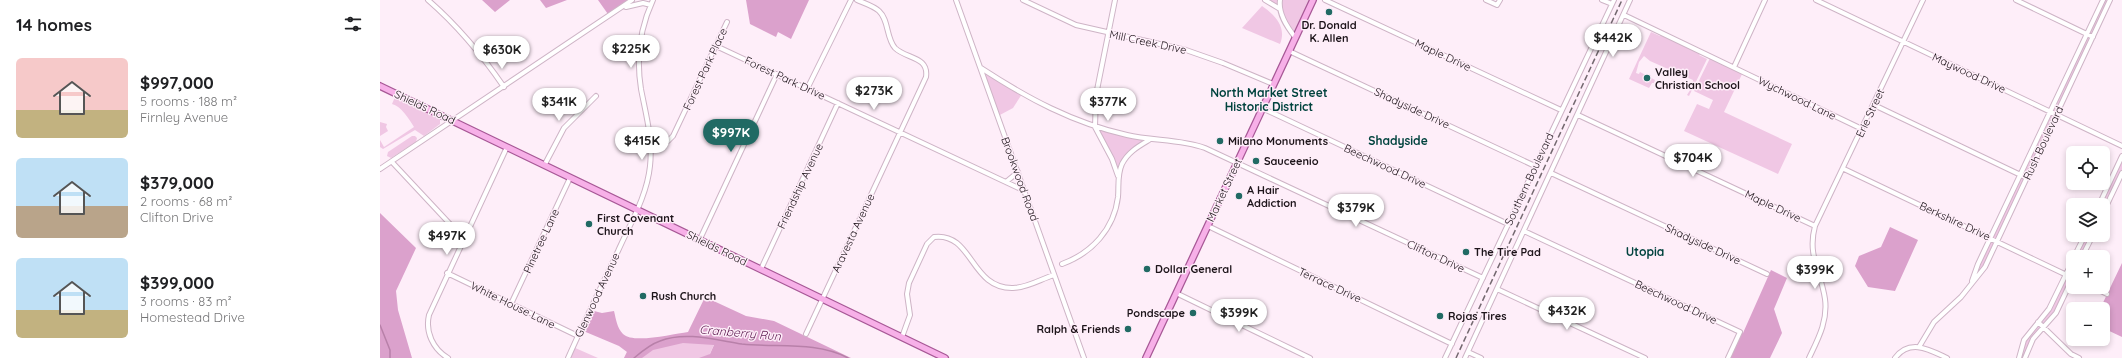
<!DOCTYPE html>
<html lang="en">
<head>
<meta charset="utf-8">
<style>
  body { margin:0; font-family:Quicksand,sans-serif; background:#f6f6f6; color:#202124; height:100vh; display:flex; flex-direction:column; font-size:15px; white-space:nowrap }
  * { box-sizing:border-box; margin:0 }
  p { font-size:13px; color:#757577 }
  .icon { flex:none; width:22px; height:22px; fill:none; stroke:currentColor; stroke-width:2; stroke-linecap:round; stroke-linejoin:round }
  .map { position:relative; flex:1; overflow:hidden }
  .sheet { display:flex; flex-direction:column; background:#fff; width:380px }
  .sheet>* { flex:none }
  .tools { position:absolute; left:1686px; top:146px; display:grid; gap:8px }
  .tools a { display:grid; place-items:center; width:44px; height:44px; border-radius:6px; background:#fff; box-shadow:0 2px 6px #0003; font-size:20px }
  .price { position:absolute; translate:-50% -34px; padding:0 9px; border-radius:14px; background:#fff; color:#222; font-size:13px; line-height:26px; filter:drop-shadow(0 1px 2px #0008) }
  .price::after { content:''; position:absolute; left:50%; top:24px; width:12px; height:9px; margin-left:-6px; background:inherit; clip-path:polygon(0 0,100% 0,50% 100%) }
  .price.current { background:#216a64; color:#fff }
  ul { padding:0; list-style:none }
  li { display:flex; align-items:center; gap:12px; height:100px; padding:0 16px }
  li span { display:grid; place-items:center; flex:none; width:112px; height:80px; border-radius:6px; color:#555 }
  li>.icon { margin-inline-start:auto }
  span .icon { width:48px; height:48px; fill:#fffc; stroke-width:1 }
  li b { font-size:17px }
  h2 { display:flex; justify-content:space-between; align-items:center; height:48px; padding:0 16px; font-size:17px }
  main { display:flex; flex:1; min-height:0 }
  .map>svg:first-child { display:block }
  .green { fill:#f0c7e4 }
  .forest { fill:#dba1cc }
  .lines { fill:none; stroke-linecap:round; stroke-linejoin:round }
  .stream { stroke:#b880a9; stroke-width:1.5 }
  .minor-casing { stroke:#ceb4c6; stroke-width:6 }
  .major-casing { stroke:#a75896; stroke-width:8 }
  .minor { stroke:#fff; stroke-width:4 }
  .major { stroke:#f7b0e8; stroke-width:5.5 }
  .rail { stroke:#73686f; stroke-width:1.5; stroke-dasharray:6 3; stroke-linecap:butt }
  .poi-dot { fill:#216a64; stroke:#feeef9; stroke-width:1.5 }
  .labels { text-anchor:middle; stroke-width:3; stroke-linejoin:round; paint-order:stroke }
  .poi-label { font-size:11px; font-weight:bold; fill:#1d141a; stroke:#feeef9; text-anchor:start }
  .street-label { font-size:11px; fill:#1d141a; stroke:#feeef9 }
  .neighbourhood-label { font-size:12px; font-weight:bold; fill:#01433e; stroke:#feeef9 }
  .water-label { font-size:12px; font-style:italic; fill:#5f1c52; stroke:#feeef9 }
</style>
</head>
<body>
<main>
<section class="sheet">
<h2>14 homes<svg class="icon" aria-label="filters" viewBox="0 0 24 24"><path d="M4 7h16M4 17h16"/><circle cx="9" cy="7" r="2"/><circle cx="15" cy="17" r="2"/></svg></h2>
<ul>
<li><span style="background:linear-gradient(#f6c9c9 65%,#c2b280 0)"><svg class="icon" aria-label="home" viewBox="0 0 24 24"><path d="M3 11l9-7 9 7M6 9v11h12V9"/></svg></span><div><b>$997,000</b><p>5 rooms · 188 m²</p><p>Firnley Avenue</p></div></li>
<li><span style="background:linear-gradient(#bfe0f5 60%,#b9a48a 0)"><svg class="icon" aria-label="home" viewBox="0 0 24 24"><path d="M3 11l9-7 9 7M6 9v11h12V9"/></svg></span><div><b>$379,000</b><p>2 rooms · 68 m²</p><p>Clifton Drive</p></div></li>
<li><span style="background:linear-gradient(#bfe0f5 65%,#c2b280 0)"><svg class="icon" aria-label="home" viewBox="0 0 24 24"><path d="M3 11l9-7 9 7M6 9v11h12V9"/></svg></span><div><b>$399,000</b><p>3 rooms · 83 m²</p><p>Homestead Drive</p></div></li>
</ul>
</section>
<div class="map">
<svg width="1742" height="358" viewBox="0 0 1742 358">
  <rect width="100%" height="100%" fill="#feeef9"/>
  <path class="green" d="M885 0H933L915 37 900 9Z
    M1723 0H1730L1605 267 1591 284 1598 264Z
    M882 6C895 15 907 27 900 44L862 28Z
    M1271 32 1280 36 1281 33 1322 52 1319 55 1327 59 1309 96 1307 95 1312 87 1313 80 1270 61 1264 56 1259 62 1256 73 1259 74 1260 72 1275 80 1274 83H1272L1269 88 1249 79Z
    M1331 56 1363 72 1344 112 1412 144 1398 174 1304 131 1317 104 1329 109 1333 100 1314 91Z
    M601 68 642 94 633 108 618 116Z
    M15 97 57 116 60 120V124L44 136 35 130 3 149 0 147V140L4 147 34 127C29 119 21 106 12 104Z
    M0 122 7 124 6 127 8 131 0 136Z
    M715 127 770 140 748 155 738 176Z
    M32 136H35L37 138 36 142 11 158 7 156 8 152Z
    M1742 156V173L1723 213V205H1719Z
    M1705 235H1713L1702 257H1694Z
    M1693 260C1693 298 1674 307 1656 336 1652 343 1649 351 1645 358H1639L1644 340 1662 319Z
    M253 339 336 340 328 358H244Z
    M193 347 218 358H188Z"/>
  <path class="forest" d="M102 0H130L115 12Z
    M160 0H187L166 8Z
    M218 0H252L230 17Z
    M366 0H429L411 39 398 32 396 37 370 24Z
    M0 213 36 248 16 291 18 310 32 358H0Z
    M1510 227 1538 240 1515 291 1488 287 1475 266 1479 256 1501 247Z
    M1742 263V337L1723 328V309H1720Z
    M1391 270 1407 278 1394 309 1402 333 1390 358H1348L1360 332 1363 333Z
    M325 297 366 316 394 321 471 358H319L330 354 334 345 303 343 273 350 262 358H244L247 352 239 346 201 330 210 310 222 313 234 311C236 319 237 328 243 334 253 344 293 334 308 332Z"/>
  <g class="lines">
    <path class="stream" d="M0 325 10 350V358
      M254 358C261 352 271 344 280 341 305 331 336 340 362 344 397 348 436 341 468 358"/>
    <defs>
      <path id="minor" d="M48 0C78 26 102 55 124 87
        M576 0 704 358
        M643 0 696 25 806 50 843 63 893 84
        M735 0 716 95 715 127 732 159 738 176
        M885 0 900 9
        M900 0C898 14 907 27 915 37
        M945 0 1181 110
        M1106 0 1117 5 1120 0
        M1222 0 1232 4
        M1436 0 1742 146
        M1636 0 1713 37
        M246 7 263 3 271 5
        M1244 15 1482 129
        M336 46 645 191
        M909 51 1155 166
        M1354 67 1385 0
        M601 68C647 98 693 123 747 135 772 141 801 139 825 148L1103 278
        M427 89 471 0
        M1494 105 1647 178
        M882 108 1128 224
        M1198 115 1435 226
        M270 143 288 141 293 136 347 22
        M12 162 84 239
        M165 164 184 128 216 96
        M0 169 252 0
        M1464 169 1693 278
        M1171 173 1387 274
        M626 182 638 172
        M1719 205 1742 156
        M1723 213 1742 173
        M828 226 1072 344
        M1144 231 1360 332 1348 358
        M320 239 397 74
        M1694 257 1705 235
        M1702 257 1713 235
        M682 264C712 253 734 229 738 197 739 185 737 175 742 164 748 152 759 146 769 140
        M381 269 458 103
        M67 273 198 336
        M1592 281 1598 264 1723 0
        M1713 287 1727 294
        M1117 289 1265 358
        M796 293 930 358
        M131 304 190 178
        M1658 322 1691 354 1699 358
        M426 334 546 77C549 56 526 59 515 48 506 38 509 20 499 11 494 6 484 3 477 0
        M522 337 530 315 527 294 529 283 547 244 554 237C593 232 590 289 633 288 647 288 661 279 674 275
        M1539 347 1554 322 1581 297 1605 267 1730 0
        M1088 352 1101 358
        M68 358C53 349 45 332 49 315L127 147
        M188 358C204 322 221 287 238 251 250 224 267 196 270 166 273 139 266 115 261 89 256 58 260 28 273 0
        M1065 358 1234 0
        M1085 358 1250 0
        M1429 358C1438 339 1448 321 1445 299 1441 271 1427 256 1435 226L1543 0
        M1515 358C1530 338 1550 350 1567 358
        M1639 358 1644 340 1669 309 1693 260
        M1645 358 1653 339 1676 313 1693 277"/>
      <path id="major" d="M0 86 565 358
        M766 358 933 0"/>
    </defs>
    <use href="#minor" class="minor-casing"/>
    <use href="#major" class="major-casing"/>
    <use href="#minor" class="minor"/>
    <use href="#major" class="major"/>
    <path class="rail" d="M1076 358 1242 0"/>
  </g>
  <g class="poi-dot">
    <circle cx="949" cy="12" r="4"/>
    <circle cx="1267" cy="78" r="4"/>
    <circle cx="840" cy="141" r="4"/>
    <circle cx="876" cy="161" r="4"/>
    <circle cx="859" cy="196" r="4"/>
    <circle cx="209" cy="224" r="4"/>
    <circle cx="1086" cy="252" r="4"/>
    <circle cx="767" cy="269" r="4"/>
    <circle cx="263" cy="296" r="4"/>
    <circle cx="813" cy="313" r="4"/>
    <circle cx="1060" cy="316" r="4"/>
    <circle cx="748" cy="329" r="4"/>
  </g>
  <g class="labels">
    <g class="poi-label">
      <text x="949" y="29" text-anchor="middle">Dr. Donald<tspan x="949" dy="13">K. Allen</tspan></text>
      <text x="1275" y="76">Valley<tspan x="1275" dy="13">Christian School</tspan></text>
      <text x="848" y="145">Milano Monuments</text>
      <text x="884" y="165">Sauceenio</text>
      <text x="867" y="194">A Hair<tspan x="867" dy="13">Addiction</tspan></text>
      <text x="217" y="222">First Covenant<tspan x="217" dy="13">Church</tspan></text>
      <text x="1094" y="256">The Tire Pad</text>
      <text x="775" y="273">Dollar General</text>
      <text x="271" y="300">Rush Church</text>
      <text x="805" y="317" text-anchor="end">Pondscape</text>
      <text x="1068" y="320">Rojas Tires</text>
      <text x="740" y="333" text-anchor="end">Ralph &amp; Friends</text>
    </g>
    <g class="street-label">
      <text transform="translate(768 42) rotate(12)" y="4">Mill Creek Drive</text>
      <text transform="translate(1063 55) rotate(25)" y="4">Maple Drive</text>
      <text transform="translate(325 69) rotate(-65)" y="4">Forest Park Place</text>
      <text transform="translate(1589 73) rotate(25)" y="4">Maywood Drive</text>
      <text transform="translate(405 78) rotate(25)" y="4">Forest Park Drive</text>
      <text transform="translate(1417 98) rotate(26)" y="4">Wychwood Lane</text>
      <text transform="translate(45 107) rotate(25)" y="4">Shields Road</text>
      <text transform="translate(1032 108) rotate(25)" y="4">Shadyside Drive</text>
      <text transform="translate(1490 113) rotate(-65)" y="4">Erie Street</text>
      <text transform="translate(1663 143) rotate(-65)" y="4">Rush Boulevard</text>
      <text transform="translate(1005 166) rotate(25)" y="4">Beechwood Drive</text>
      <text transform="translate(640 179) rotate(70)" y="4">Brookwood Road</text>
      <text transform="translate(1149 179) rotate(-65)" y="4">Southern Boulevard</text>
      <text transform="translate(420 186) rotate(-65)" y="4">Friendship Avenue</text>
      <text transform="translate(844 190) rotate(-65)" y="4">Market Street</text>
      <text transform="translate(1393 206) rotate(25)" y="4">Maple Drive</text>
      <text transform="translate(1575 221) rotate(25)" y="4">Berkshire Drive</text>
      <text transform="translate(473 233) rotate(-65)" y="4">Aravesta Avenue</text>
      <text transform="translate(161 241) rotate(-65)" y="4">Pinetree Lane</text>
      <text transform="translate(1323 244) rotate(25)" y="4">Shadyside Drive</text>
      <text transform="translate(337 248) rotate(26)" y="4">Shields Road</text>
      <text transform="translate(1056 256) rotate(25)" y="4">Clifton Drive</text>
      <text transform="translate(950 285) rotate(25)" y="4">Terrace Drive</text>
      <text transform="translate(217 295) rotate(-65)" y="4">Glenwood Avenue</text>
      <text transform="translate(1296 302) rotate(25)" y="4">Beechwood Drive</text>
      <text transform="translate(133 305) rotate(26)" y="4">White House Lane</text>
    </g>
    <g class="neighbourhood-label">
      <text x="889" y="97">North Market Street<tspan x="889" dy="14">Historic District</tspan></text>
      <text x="1018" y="145">Shadyside</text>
      <text x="1265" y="256">Utopia</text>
    </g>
    <g class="water-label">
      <text transform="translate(360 333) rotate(5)" y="4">Cranberry Run</text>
    </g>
  </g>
</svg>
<div class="tools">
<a><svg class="icon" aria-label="locate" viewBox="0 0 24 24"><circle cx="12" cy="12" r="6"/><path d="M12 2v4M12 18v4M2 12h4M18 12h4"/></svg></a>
<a><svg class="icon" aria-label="layers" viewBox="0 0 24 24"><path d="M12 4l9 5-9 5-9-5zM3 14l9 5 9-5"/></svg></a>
<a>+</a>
<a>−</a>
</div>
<b class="price" style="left:1233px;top:58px">$442K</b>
<b class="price" style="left:251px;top:69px">$225K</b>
<b class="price" style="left:122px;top:70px">$630K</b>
<b class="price" style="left:494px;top:111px">$273K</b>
<b class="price" style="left:179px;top:122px">$341K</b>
<b class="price" style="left:728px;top:122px">$377K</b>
<b class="price current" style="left:351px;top:153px">$997K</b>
<b class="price" style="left:262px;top:161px">$415K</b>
<b class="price" style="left:1313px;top:178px">$704K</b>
<b class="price" style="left:976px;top:228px">$379K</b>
<b class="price" style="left:67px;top:256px">$497K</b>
<b class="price" style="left:1435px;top:290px">$399K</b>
<b class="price" style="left:1187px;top:331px">$432K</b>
<b class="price" style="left:859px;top:333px">$399K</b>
</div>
</main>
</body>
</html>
